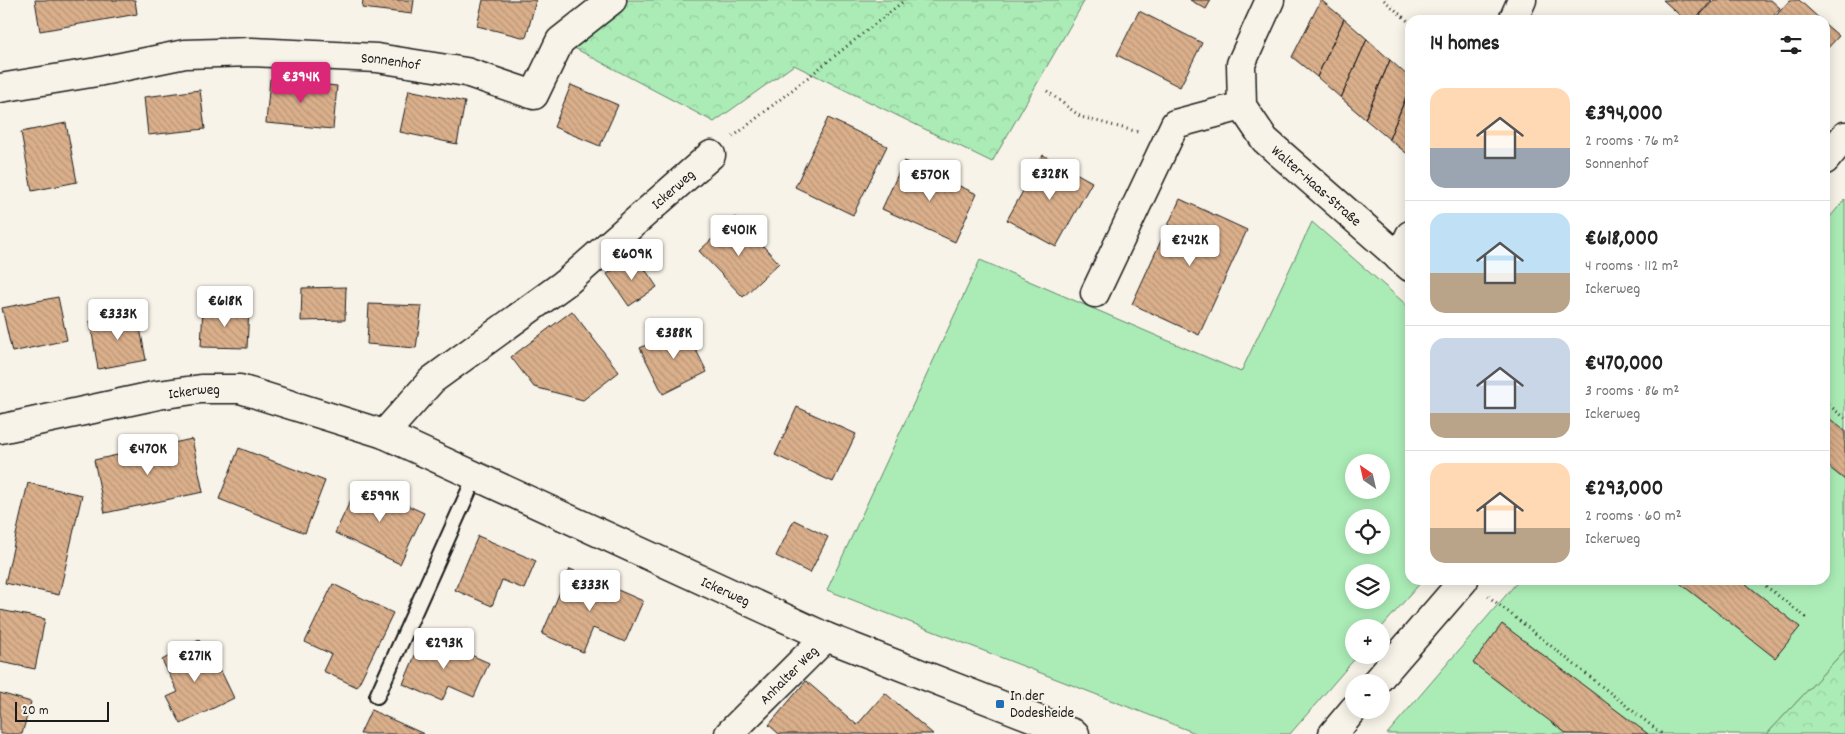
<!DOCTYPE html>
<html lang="en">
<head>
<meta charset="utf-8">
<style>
  body { margin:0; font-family:Dekko,sans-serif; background:#f2f2f2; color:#222; height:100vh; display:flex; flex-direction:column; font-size:19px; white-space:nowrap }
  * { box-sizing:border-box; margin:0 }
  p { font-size:16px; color:#767676 }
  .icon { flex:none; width:28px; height:28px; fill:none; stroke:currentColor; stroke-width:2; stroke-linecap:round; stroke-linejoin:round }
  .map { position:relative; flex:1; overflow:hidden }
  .sheet { position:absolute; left:1405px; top:15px; width:425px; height:570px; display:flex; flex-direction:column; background:#fff; border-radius:15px; box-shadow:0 2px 12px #0003 }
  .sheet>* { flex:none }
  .needle { width:32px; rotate:326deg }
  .controls { position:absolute; left:1345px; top:454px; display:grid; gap:10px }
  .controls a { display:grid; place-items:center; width:45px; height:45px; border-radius:50%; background:#fff; box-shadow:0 2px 12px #0003; font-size:25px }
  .scale { position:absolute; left:15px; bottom:12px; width:94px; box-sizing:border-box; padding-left:5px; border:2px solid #1c1c1c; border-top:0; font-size:14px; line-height:18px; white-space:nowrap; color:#1c1c1c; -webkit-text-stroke:4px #f7f3e8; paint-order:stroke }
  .price { position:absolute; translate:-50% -42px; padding:0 11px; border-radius:5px; background:#fff; color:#222; font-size:16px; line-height:32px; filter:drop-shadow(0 1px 2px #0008) }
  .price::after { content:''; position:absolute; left:50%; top:30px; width:15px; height:11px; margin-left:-8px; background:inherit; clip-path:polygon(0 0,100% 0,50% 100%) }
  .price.current { background:#db2777; color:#fff }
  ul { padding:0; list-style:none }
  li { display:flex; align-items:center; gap:15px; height:125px; padding:0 25px }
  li+li { border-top:1px solid #e0e0e0 }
  li span { display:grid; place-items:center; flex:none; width:140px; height:100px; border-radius:15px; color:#555 }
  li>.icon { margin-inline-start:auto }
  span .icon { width:60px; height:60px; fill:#fffc; stroke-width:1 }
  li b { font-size:21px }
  h2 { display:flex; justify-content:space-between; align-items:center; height:60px; padding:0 25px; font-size:21px }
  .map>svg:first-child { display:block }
  .grass { fill:#abecb6; stroke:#648469; fill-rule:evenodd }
  .forest { fill:url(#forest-crowns); stroke:#648469 }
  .building { fill:url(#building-back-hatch); stroke:#1c1c1c }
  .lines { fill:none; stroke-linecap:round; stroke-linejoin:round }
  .service-casing { stroke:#1c1c1c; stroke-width:18 }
  .minor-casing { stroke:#1c1c1c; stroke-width:31 }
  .path { stroke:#1c1c1c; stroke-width:3; stroke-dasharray:1 4; stroke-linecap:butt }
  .service { stroke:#f7f3e8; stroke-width:14 }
  .minor { stroke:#f7f3e8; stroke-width:28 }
  .poi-dot { fill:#1f6fb2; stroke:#f7f3e8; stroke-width:2 }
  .labels { text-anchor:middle; stroke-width:4; stroke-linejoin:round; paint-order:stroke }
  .street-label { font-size:15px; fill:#1c1c1c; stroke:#f7f3e8 }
  .poi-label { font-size:15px; fill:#1c1c1c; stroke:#f7f3e8; text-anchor:start }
</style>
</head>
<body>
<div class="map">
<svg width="1845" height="734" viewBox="0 0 1845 734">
  <defs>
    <pattern id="forest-crowns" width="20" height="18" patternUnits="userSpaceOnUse" patternTransform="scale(1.25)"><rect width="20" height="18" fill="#abecb6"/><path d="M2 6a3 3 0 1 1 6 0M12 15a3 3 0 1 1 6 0" fill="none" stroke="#93ca9c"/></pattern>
    <pattern id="building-back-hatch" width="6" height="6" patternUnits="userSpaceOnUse" patternTransform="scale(1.25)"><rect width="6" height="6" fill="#daaf8b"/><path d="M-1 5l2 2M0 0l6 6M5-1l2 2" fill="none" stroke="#ba9677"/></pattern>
  </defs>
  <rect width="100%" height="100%" fill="#f7f3e8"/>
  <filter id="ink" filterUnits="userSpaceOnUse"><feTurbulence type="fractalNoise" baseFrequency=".02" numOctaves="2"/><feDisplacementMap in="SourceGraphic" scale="10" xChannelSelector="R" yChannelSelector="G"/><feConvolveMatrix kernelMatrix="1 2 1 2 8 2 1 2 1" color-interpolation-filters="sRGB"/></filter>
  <g filter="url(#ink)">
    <path class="grass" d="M1845 199V650L1767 734H1387L1519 580H1825V223Z
      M1312 222 1410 308V580H1423L1381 628H1354V655H1358L1290 734H1198L827 590 980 260 1241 372ZM1354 462H1381V490H1354ZM1354 518H1381V545H1354ZM1354 572H1381V600H1354Z"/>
    <path class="forest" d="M615 0H1085L992 162 794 65 714 122 563 42Z
      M1845 650V734H1767Z"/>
    <path class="building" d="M35 0H135L137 14 40 31Z
      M363 0H414L412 14 362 8Z
      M483 0H536L526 38 477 26Z
      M1190 0H1211L1206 9Z
      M1321 0 1344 19 1317 77 1292 57Z
      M1663 0H1712L1695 20H1685Z
      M1714 0H1771L1780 8 1770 20H1706L1700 15Z
      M1790 0H1799L1821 20H1772Z
      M1139 11 1202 43 1180 87 1117 55Z
      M1344 19 1367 39 1341 98 1317 77Z
      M1825 24 1839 36 1825 51Z
      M1367 39 1390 60 1365 119 1341 98Z
      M1390 60 1410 78V87L1389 139 1365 119Z
      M270 79 337 86 333 129 266 123Z
      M571 85 618 105 600 146 554 127Z
      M1410 87V156L1389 139Z
      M200 90 205 129 148 135 144 97Z
      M409 90 465 102 457 144 400 132Z
      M828 118 887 146 853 215 795 187Z
      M66 123 77 182 32 191 21 132Z
      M1043 155 1092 182 1056 247 1007 220Z
      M904 161 977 194 955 242 882 209Z
      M1180 199 1247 230 1199 335 1132 304Z
      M736 217 779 263 743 297 699 251Z
      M636 256 657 287 629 306 607 274Z
      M346 287 345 320 301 321 302 288Z
      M58 297 67 340 12 352 2 308Z
      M369 304 422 306 416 348 367 344Z
      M203 307 249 309 247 348 201 347Z
      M572 311 619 372 583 400 534 387 511 357Z
      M137 312 146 360 98 369 90 321Z
      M684 326 707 372 663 394 640 348Z
      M797 407 856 434 833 482 775 455Z
      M1825 415 1845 431V480L1825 464Z
      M192 439 203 492 105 513 94 460Z
      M239 448 325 481 305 533 219 499Z
      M28 483 82 495 59 595 5 583Z
      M359 483 424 513 400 564 335 533Z
      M794 520 828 537 810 573 776 556Z
      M478 536 536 561 524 589 502 580 492 606 455 590Z
      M570 569 643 601 625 642 593 628 583 652 542 634Z
      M1676 580H1741L1800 627 1775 658Z
      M333 584 393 613 357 687 323 671 331 654 305 642Z
      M0 610 45 619 35 669 0 662Z
      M1502 624 1648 734H1567L1473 663Z
      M424 634 489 663 474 697 449 686 442 701 403 684Z
      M199 640 216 673 221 671 234 698 181 724 167 697 178 692 162 660Z
      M806 681 857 725 885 693 933 734H779L769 725Z
      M0 693 31 702 22 734H0Z
      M371 710 424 734H360Z"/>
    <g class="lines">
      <defs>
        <path id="service" d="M377 696 475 477"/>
        <g id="minor">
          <path id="s1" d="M1270 0 1241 64 1242 106 1265 140 1410 267"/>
          <path d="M1513 20 1522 0"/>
          <path id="s2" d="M0 88 97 72 185 54 252 52 377 58 466 72 534 95 560 41 612 0"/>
          <path d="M1825 160 1845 136"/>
          <path d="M1399 258 1410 235"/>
          <path d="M1095 293 1175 124 1242 106"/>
          <path id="s3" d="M0 429 158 395 201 389H240L384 434 826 637 1075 734"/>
          <path id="s4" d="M384 434 432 380 568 281 711 155"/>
          <path d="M1376 682 1464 580"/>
          <path id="s5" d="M729 734 826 637"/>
          <path d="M1333 734 1354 709"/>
        </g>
      </defs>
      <use href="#service" class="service-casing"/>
      <use href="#minor" class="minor-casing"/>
      <path class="path" d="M1384 0 1410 23
        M1047 91 1081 117 1138 132
        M733 137 905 0
        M1825 402 1845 418
        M1758 580 1808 619
        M1488 596 1662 734"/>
      <use href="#service" class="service"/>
      <use href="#minor" class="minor"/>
    </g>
  </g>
  <rect class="poi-dot" x="995" y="699" width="10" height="10" rx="2.5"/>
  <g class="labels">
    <g class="street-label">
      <text dy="5" stroke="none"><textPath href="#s2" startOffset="394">Sonnenhof</textPath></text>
      <text dy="5" stroke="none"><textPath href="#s1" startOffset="222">Walter-Haas-Straße</textPath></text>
      <text dy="5" stroke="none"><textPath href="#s4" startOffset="380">Ickerweg</textPath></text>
      <text dy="5" stroke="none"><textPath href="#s3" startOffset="198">Ickerweg</textPath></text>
      <text dy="5" stroke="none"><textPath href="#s3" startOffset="771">Ickerweg</textPath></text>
      <text dy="5" stroke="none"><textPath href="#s5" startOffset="84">Anhalter Weg</textPath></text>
    </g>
    <g class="poi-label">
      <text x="1010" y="700">In der<tspan x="1010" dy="17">Dodesheide</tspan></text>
    </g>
  </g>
</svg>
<div class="controls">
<a><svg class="needle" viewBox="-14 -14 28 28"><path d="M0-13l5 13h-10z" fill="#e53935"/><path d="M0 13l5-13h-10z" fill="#767676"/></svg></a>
<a><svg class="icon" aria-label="locate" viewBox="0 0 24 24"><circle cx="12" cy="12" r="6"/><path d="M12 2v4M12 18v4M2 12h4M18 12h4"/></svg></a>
<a><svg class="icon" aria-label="layers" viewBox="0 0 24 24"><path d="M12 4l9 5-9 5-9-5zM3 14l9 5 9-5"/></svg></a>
<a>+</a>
<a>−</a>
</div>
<div class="scale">20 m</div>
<b class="price current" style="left:301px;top:104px">€394K</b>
<b class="price" style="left:1050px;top:201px">€328K</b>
<b class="price" style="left:930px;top:202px">€570K</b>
<b class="price" style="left:739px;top:257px">€401K</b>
<b class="price" style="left:1190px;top:267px">€242K</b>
<b class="price" style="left:632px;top:281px">€609K</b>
<b class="price" style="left:225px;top:328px">€618K</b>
<b class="price" style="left:118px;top:341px">€333K</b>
<b class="price" style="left:674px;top:360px">€388K</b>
<b class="price" style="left:148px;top:476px">€470K</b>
<b class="price" style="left:380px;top:523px">€599K</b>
<b class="price" style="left:590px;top:612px">€333K</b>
<b class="price" style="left:444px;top:670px">€293K</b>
<b class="price" style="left:195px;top:683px">€271K</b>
<section class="sheet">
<h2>14 homes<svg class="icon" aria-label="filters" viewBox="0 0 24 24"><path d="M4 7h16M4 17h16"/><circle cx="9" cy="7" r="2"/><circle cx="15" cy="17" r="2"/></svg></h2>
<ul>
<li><span style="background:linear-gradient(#ffd9b3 60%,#9aa5b1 0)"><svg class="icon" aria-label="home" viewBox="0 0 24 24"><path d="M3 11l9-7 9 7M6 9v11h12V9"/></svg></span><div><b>€394,000</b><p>2 rooms · 76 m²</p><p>Sonnenhof</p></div></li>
<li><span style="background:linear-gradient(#bfe0f5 60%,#b9a48a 0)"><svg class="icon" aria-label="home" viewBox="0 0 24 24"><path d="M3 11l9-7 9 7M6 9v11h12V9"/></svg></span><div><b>€618,000</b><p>4 rooms · 112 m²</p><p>Ickerweg</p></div></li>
<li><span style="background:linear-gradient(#c9d6e8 75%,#b9a48a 0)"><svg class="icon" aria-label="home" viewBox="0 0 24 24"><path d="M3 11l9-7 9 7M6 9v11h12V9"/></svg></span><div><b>€470,000</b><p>3 rooms · 86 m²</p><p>Ickerweg</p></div></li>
<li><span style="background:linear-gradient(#ffd9b3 65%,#b9a48a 0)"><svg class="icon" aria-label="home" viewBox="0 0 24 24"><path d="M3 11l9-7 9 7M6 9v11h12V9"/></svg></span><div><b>€293,000</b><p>2 rooms · 60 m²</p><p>Ickerweg</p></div></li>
</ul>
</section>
</div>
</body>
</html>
